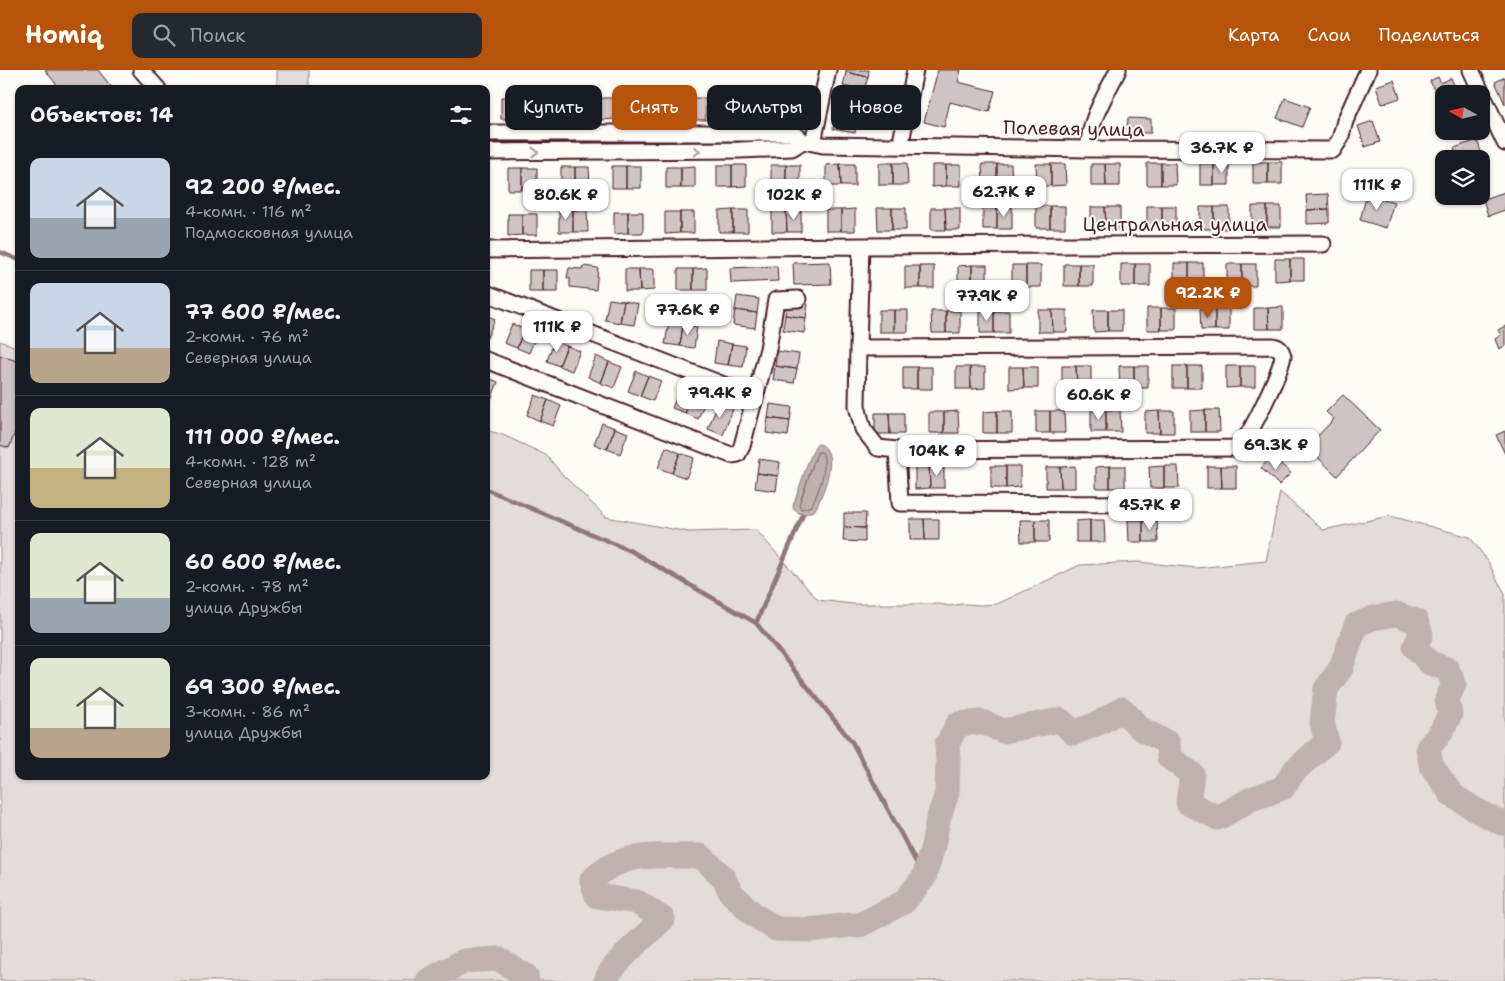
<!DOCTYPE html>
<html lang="ru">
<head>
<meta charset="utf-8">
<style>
  body { margin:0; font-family:"Shantell Sans",sans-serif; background:#242831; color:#f1f3f6; height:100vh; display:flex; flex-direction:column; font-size:19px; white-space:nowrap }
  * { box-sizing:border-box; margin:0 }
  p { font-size:16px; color:#9ea1a6 }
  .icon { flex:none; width:28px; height:28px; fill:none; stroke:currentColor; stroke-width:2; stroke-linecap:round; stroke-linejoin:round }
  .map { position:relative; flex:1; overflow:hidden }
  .drawer { position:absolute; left:15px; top:15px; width:475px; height:695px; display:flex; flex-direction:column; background:#171b24; border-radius:10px; box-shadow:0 1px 4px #0004 }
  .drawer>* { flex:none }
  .top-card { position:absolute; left:505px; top:15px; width:475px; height:45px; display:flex; gap:10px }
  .needle { width:32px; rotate:278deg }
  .fabs { position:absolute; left:1435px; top:15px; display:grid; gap:10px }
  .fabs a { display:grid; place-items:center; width:55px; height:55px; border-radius:10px; background:#171b24; box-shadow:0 1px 4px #0004; font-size:25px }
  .price { position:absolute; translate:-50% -42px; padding:0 11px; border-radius:10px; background:#fff; color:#222; font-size:16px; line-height:32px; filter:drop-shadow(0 1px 2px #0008) }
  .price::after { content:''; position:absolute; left:50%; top:30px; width:15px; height:11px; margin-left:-8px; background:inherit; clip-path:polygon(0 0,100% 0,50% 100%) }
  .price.selected { background:#b45309; color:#fff }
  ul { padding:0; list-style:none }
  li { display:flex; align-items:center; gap:15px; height:125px; padding:0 15px }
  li+li { border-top:1px solid #363941 }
  li span { display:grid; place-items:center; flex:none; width:140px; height:100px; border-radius:10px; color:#555 }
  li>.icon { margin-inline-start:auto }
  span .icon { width:60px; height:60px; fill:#fffc; stroke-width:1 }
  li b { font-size:21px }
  h2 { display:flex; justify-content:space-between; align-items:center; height:60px; padding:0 15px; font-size:21px }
  .chip { padding:0 18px; border-radius:10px; background:#171b24; box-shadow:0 1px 4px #0004; font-size:18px; line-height:45px }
  .chip.selected { background:#b45309; color:#fff }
  header { display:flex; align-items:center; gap:30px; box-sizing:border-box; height:70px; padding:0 25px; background:#b45309; color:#fff }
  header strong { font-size:24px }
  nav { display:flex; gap:28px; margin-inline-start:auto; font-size:18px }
  .search { width:350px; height:45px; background:#242831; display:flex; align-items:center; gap:12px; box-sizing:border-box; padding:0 18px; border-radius:10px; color:#9ea1a6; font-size:19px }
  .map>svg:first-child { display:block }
  .green { fill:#e3dcda; stroke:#967e82 }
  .water { fill:#c0b1b1; stroke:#91777b }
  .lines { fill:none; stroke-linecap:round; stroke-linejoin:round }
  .shore { stroke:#795961; stroke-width:1 }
  .stream { stroke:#91777b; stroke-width:4.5 }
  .river { stroke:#c0b1b1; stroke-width:25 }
  .building { fill:#d0c5c4; stroke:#4a1f2b }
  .street-casing { stroke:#4a1f2b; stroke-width:19 }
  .street { stroke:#fdfcf7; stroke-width:15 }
  .oneway { stroke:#ac999b }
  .labels { text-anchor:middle; stroke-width:4; stroke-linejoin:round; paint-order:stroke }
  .street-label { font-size:19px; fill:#4a1f2b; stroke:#fdfcf7 }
</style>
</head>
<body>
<header>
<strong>Homiq</strong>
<div class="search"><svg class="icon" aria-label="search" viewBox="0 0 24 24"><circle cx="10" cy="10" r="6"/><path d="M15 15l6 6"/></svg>Поиск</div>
<nav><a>Карта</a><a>Слои</a><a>Поделиться</a></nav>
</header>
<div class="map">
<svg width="1505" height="911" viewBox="0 0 1505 911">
  <rect width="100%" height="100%" fill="#fdfcf7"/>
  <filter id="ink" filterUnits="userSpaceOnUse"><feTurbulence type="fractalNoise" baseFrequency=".02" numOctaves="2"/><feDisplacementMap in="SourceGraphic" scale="10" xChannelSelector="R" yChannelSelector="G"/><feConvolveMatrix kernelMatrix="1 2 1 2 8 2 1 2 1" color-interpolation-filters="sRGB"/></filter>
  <g filter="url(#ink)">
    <path class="green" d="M277 0H309V19H277Z
      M0 271 19 278V706H486V360L503 365 546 385 563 405 606 447 689 462 756 460 818 530 853 534H940L949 536 962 534 981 535 997 534 1080 495 1138 492 1196 498 1266 491 1280 422 1323 460 1390 446 1470 467 1489 493 1496 508 1505 523V911H0Z"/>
    <path class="water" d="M820 374C841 383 822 426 815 440L803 445 794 440 793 436 808 392 816 375Z"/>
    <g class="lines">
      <path class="shore" d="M818 382H822C829 395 818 424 811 436L803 439 800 438 799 435 813 394Z"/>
      <path class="stream" d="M0 182 19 190
        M486 419 631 481 756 553 852 672 924 807
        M756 553 803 445"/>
      <path class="river" d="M428 911 464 891 499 889 526 906 527 911
        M606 911C608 897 651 861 663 849L637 832 597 826 592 810C599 804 607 797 615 794 642 782 672 787 701 786L723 807 732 824 753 844 776 859 809 860 851 855 858 856 904 832 924 807 933 776 938 750 947 723 948 690 947 674 958 654 982 652 1003 661 1060 650 1074 663 1101 652 1122 639 1141 659 1168 673 1169 687 1192 704 1188 733 1218 748 1251 729 1283 718 1294 701 1327 672 1322 653 1326 619 1341 598 1356 555 1373 548 1396 544 1416 551 1421 564 1415 577 1430 593 1447 599 1454 614 1447 629 1450 644 1441 662 1428 678 1431 695 1452 725 1476 740 1501 753 1505 752"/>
    </g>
    <path class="building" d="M45 0H98L113 19H60Z
      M846 0H869L868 7 846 2Z
      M938 0H961L958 12 995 21 989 42 950 32 944 57 924 52Z
      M846 2 868 7 864 21 843 16Z
      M1438 7 1441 13 1451 8 1458 24H1444V34L1441 35 1430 11Z
      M1505 7V34L1495 12Z
      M1394 10 1400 28 1382 34 1376 16Z
      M501 27H515L516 49H501Z
      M515 27H530V49H516Z
      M720 27H734V48L720 49Z
      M734 27H749V48H734Z
      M558 28V50H544L543 29Z
      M558 28H572L573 50H558Z
      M586 28H601V50H586Z
      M601 28H615V49L601 50Z
      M691 28V50H677V29Z
      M691 28H706V50H691Z
      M765 28H779V50H765Z
      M779 28H794V50H779Z
      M1285 28 1310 37 1302 57 1277 48Z
      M634 29H648V51H634Z
      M648 29H663V51H648Z
      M837 32 859 36 857 49 835 45Z
      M835 45 857 49 855 63 833 59Z
      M1128 48 1151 49V63H1127Z
      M1373 51 1380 72 1365 77 1358 56Z
      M1477 70 1483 87 1477 89H1458L1454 78Z
      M1253 92H1268V114H1253Z
      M1268 92H1282V114H1268Z
      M879 93H893V115H879Z
      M893 93H907L908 115H893Z
      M1147 93H1161V115H1147Z
      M1161 93H1175L1176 115H1161Z
      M1200 93H1214V115H1200Z
      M1214 93H1229V115H1214Z
      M840 94 841 116H826V95Z
      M840 94H855V116H841Z
      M982 94H997V116H983Z
      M997 94H1011L1012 116H997Z
      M1036 94H1051V116H1037Z
      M1051 94H1065L1066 115 1051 116Z
      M1091 94H1105L1106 116H1091Z
      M1105 94H1120V116H1106Z
      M717 95H732V117H717Z
      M732 95H746V116L732 117Z
      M771 95H786V116L771 117Z
      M786 95H800V116H786Z
      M932 95H946V116L932 117Z
      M946 95H961V116H946Z
      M612 96H626V118H612Z
      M626 96H641V118H626Z
      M695 96V118H681V97Z
      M561 97H575V119H561Z
      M575 97H589L590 119H575Z
      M666 97H681V118H666Z
      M508 98H522V120H508Z
      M522 98H537V120H522Z
      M1505 122V140L1488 146 1483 129Z
      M1328 124 1329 139 1307 140 1306 125Z
      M1367 124 1394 132 1386 158 1360 150Z
      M1036 136H1050V158H1036Z
      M1050 136H1065V158H1050Z
      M1147 136H1162V158H1147Z
      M1162 136H1176V158H1162Z
      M1252 136H1267V157L1252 158Z
      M1267 136H1281V157H1267Z
      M983 137H997V159H983Z
      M997 137H1012V159H997Z
      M1091 137H1105L1106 159H1091Z
      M1105 137H1120V159H1106Z
      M1200 137H1214V159H1200Z
      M1214 137H1229V159H1214Z
      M877 138H892V160H878Z
      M892 138H906V160H892Z
      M931 138H945L946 160H931Z
      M945 138H960V160H946Z
      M855 139V161H841V140Z
      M1329 139V153L1307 154V140Z
      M573 140V162H559V141Z
      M573 140H587L588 162H573Z
      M733 140V162H719V141Z
      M733 140H748V162H733Z
      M772 140H786L787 162H772Z
      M786 140H801V162H787Z
      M826 140H841V161H826Z
      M614 142H628V163L614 164Z
      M628 142H643V163H628Z
      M665 142H680V163L665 164Z
      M680 142H694V163H680Z
      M508 144H522V165L508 166Z
      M522 144H537V165H522Z
      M1275 189H1290V210L1275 211Z
      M1290 189H1304V210H1290Z
      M830 192 831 214 794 215 793 193Z
      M1174 193H1189V215H1174Z
      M1189 193H1203V215H1189Z
      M1064 194H1079V216H1064Z
      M1079 194H1093V216H1079Z
      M1121 194H1135V216H1121Z
      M1135 194H1150V216H1135Z
      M1227 194H1242V216H1227Z
      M1242 194H1256V216H1242Z
      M972 195V217H958V196Z
      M972 195H987V217H972Z
      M1012 195H1026V217H1012Z
      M1026 195H1041V217H1026Z
      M583 196 598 198 596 220 570 217V208H567L569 198 582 199Z
      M777 196 778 211 731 213 730 198Z
      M905 196H920V218H905Z
      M920 196H934V218H920Z
      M707 198V220H693V199Z
      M625 199H639L640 221H625Z
      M639 199H654V220L640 221Z
      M678 199H693V220H678Z
      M529 200H543V222H529Z
      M543 200H558V222H543Z
      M737 226 759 229 757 243 735 240Z
      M609 229 624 231 620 253 605 250Z
      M624 231 638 234 634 255 620 253Z
      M787 231 808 234 806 248 785 245Z
      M1283 237V259H1269L1268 238Z
      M1147 238H1161V260H1147Z
      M1161 238H1176V260H1161Z
      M1229 238V260H1215V239Z
      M1254 238H1268L1269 259H1254Z
      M1200 239H1215V260H1201Z
      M735 240 757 243 755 258 733 255Z
      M879 240H894V262H879Z
      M894 240H908V262H894Z
      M1038 240H1052L1053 262H1038Z
      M1052 240H1067V262H1053Z
      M1093 240H1108V261L1094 262Z
      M1108 240H1122V261H1108Z
      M931 241H946V263H932Z
      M946 241H960V263H946Z
      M980 241H994V263H980Z
      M994 241H1009V263H994Z
      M486 245 495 249 487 268H486Z
      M785 245 806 248 804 263 783 260Z
      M669 252 683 254 680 276 665 274Z
      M512 254 524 259 517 278 504 273Z
      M683 254 697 257 694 278 680 276Z
      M1505 256V276L1499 279 1495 269 1501 265 1498 260Z
      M524 259 537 264 529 283 517 278Z
      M554 271 567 276 559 296 547 291Z
      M717 271 732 274 728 295 714 293Z
      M732 274 746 276 743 297 728 295Z
      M567 276 580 281 572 301 559 296Z
      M777 281 799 284 797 299 775 296Z
      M0 285 19 292V352L9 378 0 375Z
      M596 286 609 292 601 313 588 307Z
      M609 292 622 297 614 318 601 313Z
      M775 296 797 299 794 313 773 310Z
      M1062 296H1076L1077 317 1062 318Z
      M1076 296H1091V317H1077Z
      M1119 296H1134V318H1120Z
      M1134 296H1148V318H1134Z
      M1173 296H1187V318H1173Z
      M1187 296H1202V318H1187Z
      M1226 296H1240V317L1226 318Z
      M1240 296H1255V317H1240Z
      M903 297H917V319H903Z
      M917 297H932V319H917Z
      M956 297H970L971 319H956Z
      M970 297H985V318L971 319Z
      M1009 297H1023L1024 318 1009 319Z
      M1023 297H1038V318H1024Z
      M636 301 648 306 640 326 628 321Z
      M648 306 661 311 653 331 640 326Z
      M486 307 498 312 490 332 486 330Z
      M680 319 693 324 685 343 672 338Z
      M693 324 706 329 698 349 685 343Z
      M535 325 548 330 540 351 527 345Z
      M1343 325 1380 360 1337 406 1307 377 1334 349 1326 342Z
      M548 330 561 336 553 356 540 351Z
      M718 333 733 339 723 365 708 359Z
      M770 334 792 337 790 351 768 348Z
      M1106 340V362H1091V341Z
      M1106 340H1120L1121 362H1106Z
      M1205 340V362H1190V341Z
      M1205 340H1219L1220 362H1205Z
      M958 341 959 363H944V342Z
      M997 341V363H983V342Z
      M997 341H1012V363H997Z
      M1036 341H1050V363H1036Z
      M1050 341H1064L1065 363H1050Z
      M1159 341 1160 363H1145V342Z
      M1159 341H1174V363H1160Z
      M929 342H944V363H929Z
      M875 343H889L890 364H875Z
      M889 343H904V364H890Z
      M768 348 790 351 788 366 766 363Z
      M602 353 615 358 607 379 594 374Z
      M615 358 628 363 620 384 607 379Z
      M1505 361V384L1496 365Z
      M666 377 680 383 672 403 658 398Z
      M680 383 694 388 686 408 672 403Z
      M1272 386 1291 403 1279 415 1261 398Z
      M759 389 780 392 778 406 757 403Z
      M991 396H1006V418H991Z
      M1006 396H1020V417L1006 418Z
      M1075 396V418H1061L1060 397Z
      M1110 396V418H1096V397Z
      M1110 396H1125V418H1110Z
      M1164 396V418H1150L1149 397Z
      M1164 396H1178L1179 418H1164Z
      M1207 396H1221L1222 418H1207Z
      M1221 396H1236V418H1222Z
      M915 397H929L930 418 915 419Z
      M929 397H944V418H930Z
      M1046 397H1060L1061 418H1046Z
      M757 403 778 406 776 421 755 418Z
      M844 443H866L865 458 844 457Z
      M910 449H924L925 470H910Z
      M924 449H939V470H925Z
      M1020 450H1035V472H1021Z
      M1035 450H1049V472H1035Z
      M1090 450V472H1076V451Z
      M1090 450H1104L1105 472H1090Z
      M1128 450H1143V472H1129Z
      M1143 450H1157L1158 472H1143Z
      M844 457 865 458V472L843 471Z"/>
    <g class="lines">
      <defs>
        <path id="street" d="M141 0 158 19
          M1471 0 1505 73
          M486 63H794L803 71 823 75 1089 79 1333 80 1340 69 1345 51 1368 0
          M902 67 915 0
          M813 73 828 0
          M1089 79C1088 51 1106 25 1118 0
          M486 82 740 80 792 78 803 71
          M486 180 861 176 1323 174
          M486 223 755 327 768 279 776 230 798 229
          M858 278 857 336 863 359 878 378 897 380 1238 378C1250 367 1280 303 1283 286 1281 279 1279 277 1272 276L858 278 861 176
          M486 290 731 385 738 384 742 376 755 327
          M897 380 900 433 1156 434"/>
      </defs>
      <use href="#street" class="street-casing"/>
      <use href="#street" class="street"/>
    </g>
    <defs><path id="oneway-chevron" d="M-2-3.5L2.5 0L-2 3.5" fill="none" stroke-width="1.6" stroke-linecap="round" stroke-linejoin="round" transform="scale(1.25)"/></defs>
    <g class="oneway">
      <use href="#oneway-chevron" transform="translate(697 81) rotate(-1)"/>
      <use href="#oneway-chevron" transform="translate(535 82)"/>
    </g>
  </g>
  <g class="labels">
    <g class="street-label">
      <text transform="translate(1074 58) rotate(1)" y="7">Полевая улица</text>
      <text x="1175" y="161">Центральная улица</text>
    </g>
  </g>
</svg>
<div class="fabs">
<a><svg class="needle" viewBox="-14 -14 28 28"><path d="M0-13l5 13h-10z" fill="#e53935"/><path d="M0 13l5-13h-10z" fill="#9ea1a6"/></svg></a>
<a><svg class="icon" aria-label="layers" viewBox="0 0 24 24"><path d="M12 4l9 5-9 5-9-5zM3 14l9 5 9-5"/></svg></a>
</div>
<b class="price" style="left:1222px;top:104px">36.7K ₽</b>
<b class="price" style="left:1377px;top:141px">111K ₽</b>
<b class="price" style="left:1004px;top:148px">62.7K ₽</b>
<b class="price" style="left:566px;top:151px">80.6K ₽</b>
<b class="price" style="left:794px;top:151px">102K ₽</b>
<b class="price selected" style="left:1208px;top:249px">92.2K ₽</b>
<b class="price" style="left:987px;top:252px">77.9K ₽</b>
<b class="price" style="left:688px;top:266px">77.6K ₽</b>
<b class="price" style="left:557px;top:283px">111K ₽</b>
<b class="price" style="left:720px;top:349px">79.4K ₽</b>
<b class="price" style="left:1099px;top:351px">60.6K ₽</b>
<b class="price" style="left:1276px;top:401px">69.3K ₽</b>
<b class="price" style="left:937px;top:407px">104K ₽</b>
<b class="price" style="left:1150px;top:461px">45.7K ₽</b>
<div class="top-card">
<a class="chip">Купить</a>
<a class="chip selected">Снять</a>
<a class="chip">Фильтры</a>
<a class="chip">Новое</a>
</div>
<section class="drawer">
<h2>Объектов: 14<svg class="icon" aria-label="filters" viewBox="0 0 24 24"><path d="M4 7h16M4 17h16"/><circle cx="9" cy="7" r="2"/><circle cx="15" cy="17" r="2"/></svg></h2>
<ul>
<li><span style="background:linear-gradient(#c9d6e8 60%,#9aa5b1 0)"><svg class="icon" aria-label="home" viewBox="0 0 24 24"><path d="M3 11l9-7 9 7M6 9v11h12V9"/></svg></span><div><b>92 200 ₽/мес.</b><p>4-комн. · 116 m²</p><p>Подмосковная улица</p></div></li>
<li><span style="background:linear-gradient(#c9d6e8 65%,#b9a48a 0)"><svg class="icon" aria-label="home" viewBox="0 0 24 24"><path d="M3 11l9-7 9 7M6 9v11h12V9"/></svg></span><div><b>77 600 ₽/мес.</b><p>2-комн. · 76 m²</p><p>Северная улица</p></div></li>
<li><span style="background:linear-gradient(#dfe7d0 60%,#c2b280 0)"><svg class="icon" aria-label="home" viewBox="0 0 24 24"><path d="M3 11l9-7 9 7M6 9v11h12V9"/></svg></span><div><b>111 000 ₽/мес.</b><p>4-комн. · 128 m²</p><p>Северная улица</p></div></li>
<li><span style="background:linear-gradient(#dfe7d0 65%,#9aa5b1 0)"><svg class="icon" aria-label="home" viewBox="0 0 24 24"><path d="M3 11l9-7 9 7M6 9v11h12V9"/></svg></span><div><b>60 600 ₽/мес.</b><p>2-комн. · 78 m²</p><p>улица Дружбы</p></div></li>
<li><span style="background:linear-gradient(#dfe7d0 70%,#b9a48a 0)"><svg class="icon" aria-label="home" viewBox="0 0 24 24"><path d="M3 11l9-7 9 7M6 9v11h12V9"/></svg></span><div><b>69 300 ₽/мес.</b><p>3-комн. · 86 m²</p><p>улица Дружбы</p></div></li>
</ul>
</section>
</div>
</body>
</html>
